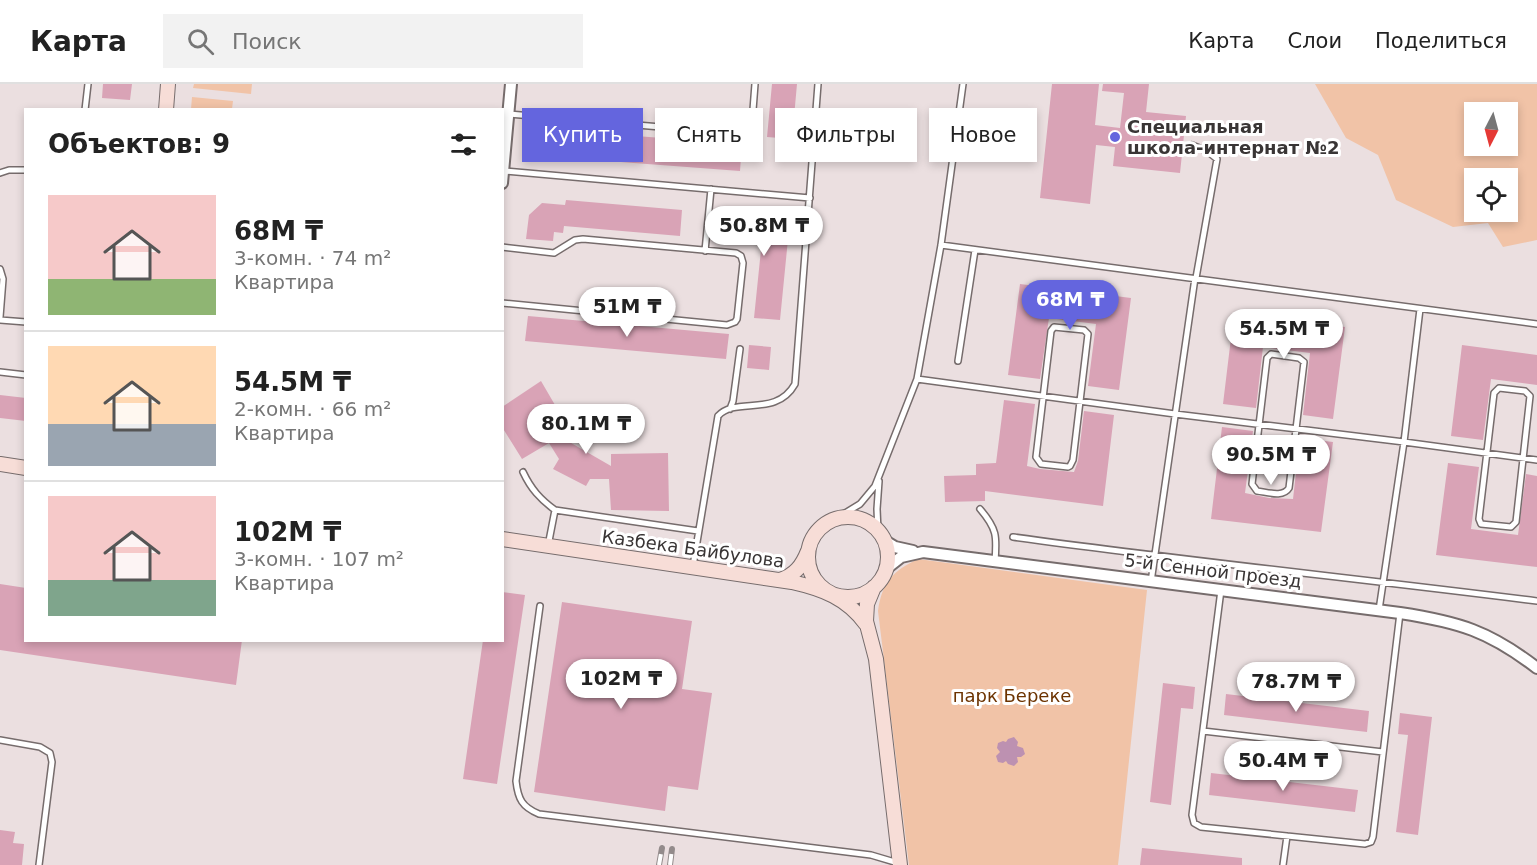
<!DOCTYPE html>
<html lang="ru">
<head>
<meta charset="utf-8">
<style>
  body { margin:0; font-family:"DejaVu Sans",sans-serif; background:#f2f2f2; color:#222; height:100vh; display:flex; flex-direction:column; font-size:22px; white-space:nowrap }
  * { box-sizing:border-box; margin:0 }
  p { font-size:20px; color:#767676 }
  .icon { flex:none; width:33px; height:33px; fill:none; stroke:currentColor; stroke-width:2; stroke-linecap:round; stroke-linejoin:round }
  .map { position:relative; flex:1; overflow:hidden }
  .panel { position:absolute; left:24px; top:24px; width:480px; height:534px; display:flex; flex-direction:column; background:#fff; border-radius:0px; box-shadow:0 3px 9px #0003 }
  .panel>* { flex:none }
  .banner { position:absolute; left:522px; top:24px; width:570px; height:54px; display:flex; gap:12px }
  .needle { width:39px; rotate:186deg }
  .fabs { position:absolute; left:1464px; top:18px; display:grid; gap:12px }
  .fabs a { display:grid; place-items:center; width:54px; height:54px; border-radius:0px; background:#fff; box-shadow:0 3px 9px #0003; font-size:30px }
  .price { position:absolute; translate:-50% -51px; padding:0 14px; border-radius:21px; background:#fff; color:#222; font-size:20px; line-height:39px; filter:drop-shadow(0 2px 3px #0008) }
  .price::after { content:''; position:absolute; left:50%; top:36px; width:18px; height:14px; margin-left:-9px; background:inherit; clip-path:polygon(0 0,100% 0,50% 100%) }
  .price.on { background:#6465de; color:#fff }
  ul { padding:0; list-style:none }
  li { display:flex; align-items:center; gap:18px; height:150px; padding:0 24px }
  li+li { border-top:2px solid #e0e0e0 }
  li span { display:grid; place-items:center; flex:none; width:168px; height:120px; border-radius:0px; color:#555 }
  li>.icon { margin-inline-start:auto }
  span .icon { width:72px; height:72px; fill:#fffc; stroke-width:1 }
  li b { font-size:26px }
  h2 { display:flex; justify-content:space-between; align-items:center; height:72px; padding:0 24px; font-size:26px }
  .tag { padding:0 21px; border-radius:0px; background:#fff; box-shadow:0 3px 9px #0003; font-size:21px; line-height:54px }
  .tag.on { background:#6465de; color:#fff }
  header { display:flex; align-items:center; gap:36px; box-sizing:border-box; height:84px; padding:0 30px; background:#fff; border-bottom:2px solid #e0e0e0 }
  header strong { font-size:28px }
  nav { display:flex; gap:33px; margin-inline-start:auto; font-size:21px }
  .search { width:420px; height:54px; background:#f2f2f2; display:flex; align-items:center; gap:15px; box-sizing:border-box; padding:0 21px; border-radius:0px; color:#767676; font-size:22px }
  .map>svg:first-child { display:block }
  .green { fill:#f1c3a7; fill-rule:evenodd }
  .water { fill:#bd91b1 }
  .building { fill:#d9a3b6 }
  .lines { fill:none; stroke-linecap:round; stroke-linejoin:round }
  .lane-casing { stroke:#766c6c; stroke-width:8 }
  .street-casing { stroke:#766c6c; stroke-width:14 }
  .secondary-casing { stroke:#766c6c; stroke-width:16 }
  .lane { stroke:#fff; stroke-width:5 }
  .street { stroke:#fff; stroke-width:10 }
  .secondary { stroke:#f7ddd7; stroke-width:14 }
  .rail-casing { stroke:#938b8b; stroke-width:6 }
  .rail { stroke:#fff; stroke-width:4; stroke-dasharray:11; stroke-linecap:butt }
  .poi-dot { fill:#6465de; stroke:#fff; stroke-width:2 }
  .labels { text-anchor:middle; stroke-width:6; stroke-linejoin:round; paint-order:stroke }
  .poi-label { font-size:18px; font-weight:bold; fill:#393535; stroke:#fff; text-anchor:start }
  .street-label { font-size:18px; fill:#393535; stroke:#fff }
  .park-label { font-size:18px; fill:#6c3300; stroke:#fff }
</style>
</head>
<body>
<header>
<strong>Карта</strong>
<div class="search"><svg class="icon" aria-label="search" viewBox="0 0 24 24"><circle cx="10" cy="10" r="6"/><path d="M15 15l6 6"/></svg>Поиск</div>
<nav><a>Карта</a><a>Слои</a><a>Поделиться</a></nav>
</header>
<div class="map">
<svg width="1537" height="781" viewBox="0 0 1537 781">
  <rect width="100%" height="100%" fill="#ebdfe0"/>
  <path class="green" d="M194 0H252L251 10 193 4Z
    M1315 0H1537V156L1503 163 1488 139 1453 143 1396 116 1378 71 1346 54ZM1508 28V62H1474V28ZM1508 94V128H1474V94Z
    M192 13 233 17 232 25H191Z
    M918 475 1147 506 1118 781H909L878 527C882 498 893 487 918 475Z"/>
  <path class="water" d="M1014 653 1018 658 1017 662 1023 664 1025 670 1021 673H1017L1018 678 1014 682 1008 680 1006 677 1003 679 998 678 996 672 1000 668 997 664 998 659 1003 657 1006 658 1008 655Z"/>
  <path class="building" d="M103 0H132L130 16 102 14Z
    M772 0H797L792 55 767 53Z
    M1052 0H1099L1095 41 1120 44 1124 9 1102 7 1103 0H1149L1146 28 1186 32 1180 89 1113 82 1115 63 1096 61 1090 120 1040 114Z
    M543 45 742 60 740 87 541 72Z
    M566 116 682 126 680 152 564 142 563 149 554 148 553 157 526 155 529 131 542 119 565 121Z
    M726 127 779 132 789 145 780 236 754 234 762 156 724 152Z
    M1020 200 1131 214 1119 306 1088 302 1096 240 1049 234 1040 295 1008 291Z
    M1234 229 1345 243 1333 335 1303 331 1310 269 1263 263 1256 324 1223 320Z
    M528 232 729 250 726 275 525 257Z
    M749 261 771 263 769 286 747 284Z
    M1462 261 1537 271V301L1491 295 1483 356 1451 352Z
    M541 297 569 345 559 352 611 382V370L668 369 669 427 611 426 609 395H590L586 402 553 385 559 375 549 359 522 375 502 343V323Z
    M0 311 26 314V337L0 334Z
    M1004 316 1035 320 1027 382 1040 385 1074 388 1078 377 1084 327 1114 331 1103 422 985 407V417L945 418 944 392 976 391V380L996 379Z
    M1222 343 1253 347 1245 409 1269 414 1293 415 1300 354 1333 358 1321 448 1211 435Z
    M1448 379 1479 383 1471 445 1518 451 1526 390 1537 392V483L1436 471Z
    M0 500 26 504V556H242L236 601 0 566Z
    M502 508 525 511 497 700 463 695 483 556H502Z
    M562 518 692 537 682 605 712 609 698 706 668 702 665 727 534 708Z
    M1163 599 1195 603 1193 625 1181 624 1171 721 1150 718Z
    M1226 610 1369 627 1367 648 1224 631Z
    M1400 629 1432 633 1418 751 1396 748 1408 651 1398 650Z
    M1211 689 1358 706 1355 728 1209 711Z
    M0 746 15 748 13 759 24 760 22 781H0Z
    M1142 764 1242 774V781H1140Z"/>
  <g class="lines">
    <defs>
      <path id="lane" d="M85 26 88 0
        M509 30 742 50 747 48 752 39 755 0
        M958 38 1027 45
        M1192 61 1207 67 1217 75 1196 194
        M504 87 810 114
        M0 89 9 86H26
        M941 161 1537 240
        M502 163 554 169 575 156 583 155 736 169 741 172 743 179 737 235 735 238 727 241 502 219
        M705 167 711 105
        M0 185 3 195 0 233
        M1420 225 1404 358 1537 376
        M0 236 26 238
        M1054 243 1084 246 1088 250 1073 376 1070 382 1068 383 1041 380 1036 373 1051 247Z
        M1271 270 1299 274 1304 278 1289 404C1283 414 1267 408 1257 407L1252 400 1267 274Z
        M958 277 975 166
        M0 288 26 291
        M917 295 1175 330 1404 358 1379 526
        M1499 304 1525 307 1530 312 1516 438 1511 443 1481 440 1479 435 1494 309Z
        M730 325 733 317 740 265
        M523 388C531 405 540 415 555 426
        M980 425C997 445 997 452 995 477
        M832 437 860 420 875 402 917 295 941 161 963 0
        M878 447 877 425 879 397
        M1013 453C1188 477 1362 495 1537 517
        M548 462 555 426 698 447
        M693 482 718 332C736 312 776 334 795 300L818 0
        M1151 498 1195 194
        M1221 506 1192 731 1194 739 1201 743 1365 760 1371 758 1373 753 1400 529
        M540 522 516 697C518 715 522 723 539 730L871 771 898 779
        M1203 647 1383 668
        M0 656 40 663 50 669 52 678 39 781
        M1283 781 1287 752"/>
      <path id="street" d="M502 99 511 0
        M885 457 895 463 913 467
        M887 484 901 473 923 468 1400 529C1459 538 1489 547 1537 584"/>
      <path id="secondary" d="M166 26 168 0
        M0 380 26 384
        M808 473a40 40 0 1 1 80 0a40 40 0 1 1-80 0Z
        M502 455 792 498C823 505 847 514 866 540
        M780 496C795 491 802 482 808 467
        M874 503 867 520 866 537 876 575 900 781"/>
    </defs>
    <use href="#lane" class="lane-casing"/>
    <use href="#street" class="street-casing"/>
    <use href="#secondary" class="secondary-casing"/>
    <use href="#lane" class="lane"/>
    <use href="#street" class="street"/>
    <use href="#secondary" class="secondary"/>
    <defs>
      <path id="rail" d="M659 781 662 764
        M670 781 672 765"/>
    </defs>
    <use href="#rail" class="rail-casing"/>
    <use href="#rail" class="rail"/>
  </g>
  <circle class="poi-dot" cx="1115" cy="53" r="6"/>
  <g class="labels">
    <g class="poi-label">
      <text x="1127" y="49">Специальная<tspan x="1127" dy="21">школа-интернат №2</tspan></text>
    </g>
    <g class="street-label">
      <text transform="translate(693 465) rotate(8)" y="6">Казбека Байбулова</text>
      <text transform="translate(1213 487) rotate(7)" y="6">5-й Сенной проезд</text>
    </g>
    <g class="park-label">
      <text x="1012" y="618">парк Береке</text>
    </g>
  </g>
</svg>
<div class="fabs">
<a><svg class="needle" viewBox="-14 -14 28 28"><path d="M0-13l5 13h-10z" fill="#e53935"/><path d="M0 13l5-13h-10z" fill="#767676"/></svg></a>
<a><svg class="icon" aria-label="locate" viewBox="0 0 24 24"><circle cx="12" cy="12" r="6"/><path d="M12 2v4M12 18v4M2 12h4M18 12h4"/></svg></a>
</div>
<b class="price" style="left:764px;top:173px">50.8M ₸</b>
<b class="price on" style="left:1070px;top:247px">68M ₸</b>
<b class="price" style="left:627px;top:254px">51M ₸</b>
<b class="price" style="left:1284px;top:276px">54.5M ₸</b>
<b class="price" style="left:586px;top:371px">80.1M ₸</b>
<b class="price" style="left:1271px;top:402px">90.5M ₸</b>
<b class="price" style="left:621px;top:626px">102M ₸</b>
<b class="price" style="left:1296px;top:629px">78.7M ₸</b>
<b class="price" style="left:1283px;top:708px">50.4M ₸</b>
<div class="banner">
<a class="tag on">Купить</a>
<a class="tag">Снять</a>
<a class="tag">Фильтры</a>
<a class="tag">Новое</a>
</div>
<section class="panel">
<h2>Объектов: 9<svg class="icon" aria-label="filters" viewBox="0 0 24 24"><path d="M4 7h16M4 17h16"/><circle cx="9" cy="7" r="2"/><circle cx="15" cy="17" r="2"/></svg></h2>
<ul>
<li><span style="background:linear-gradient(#f6c9c9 70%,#8fb573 0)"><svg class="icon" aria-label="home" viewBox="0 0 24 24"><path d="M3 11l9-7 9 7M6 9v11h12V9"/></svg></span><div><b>68M ₸</b><p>3-комн. · 74 m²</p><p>Квартира</p></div></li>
<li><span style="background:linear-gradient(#ffd9b3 65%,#9aa5b1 0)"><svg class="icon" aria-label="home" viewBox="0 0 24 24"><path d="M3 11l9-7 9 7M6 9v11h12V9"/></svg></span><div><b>54.5M ₸</b><p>2-комн. · 66 m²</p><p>Квартира</p></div></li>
<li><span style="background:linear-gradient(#f6c9c9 70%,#7fa58c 0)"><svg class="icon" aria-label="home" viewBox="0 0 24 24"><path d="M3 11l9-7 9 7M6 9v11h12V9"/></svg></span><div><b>102M ₸</b><p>3-комн. · 107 m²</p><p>Квартира</p></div></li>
</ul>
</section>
</div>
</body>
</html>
